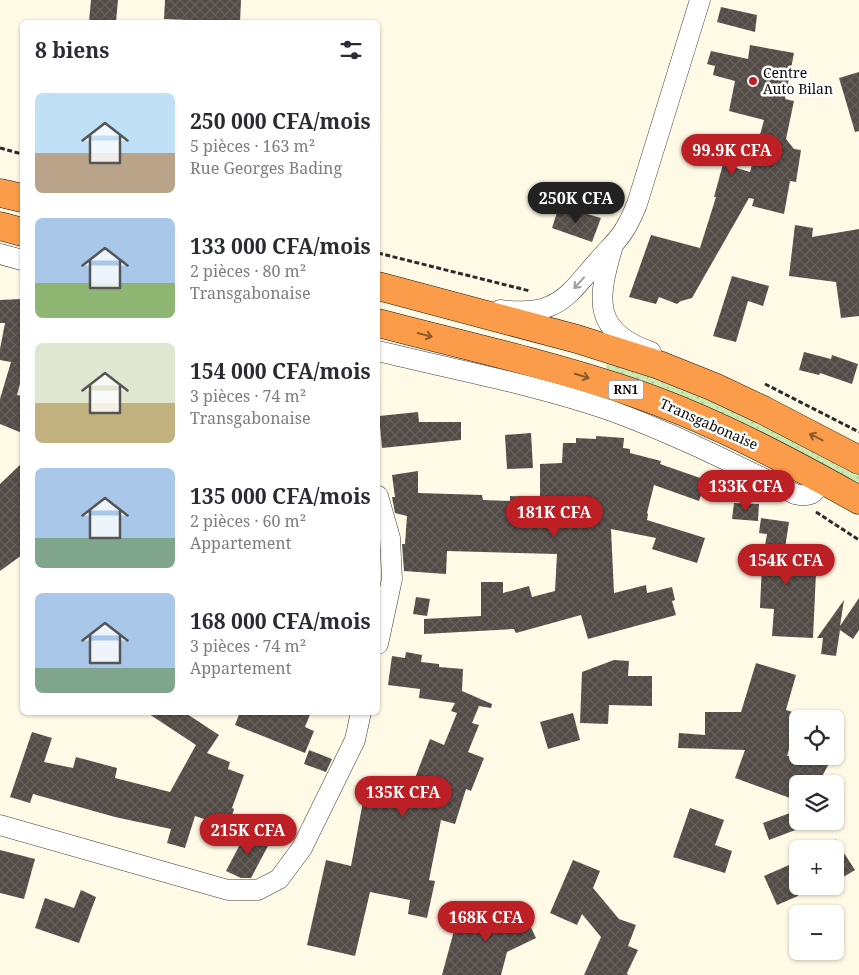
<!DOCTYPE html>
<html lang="fr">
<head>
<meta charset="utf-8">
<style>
  body { margin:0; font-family:"Noto Serif",serif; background:#f7f7f7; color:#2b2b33; height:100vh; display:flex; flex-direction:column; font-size:19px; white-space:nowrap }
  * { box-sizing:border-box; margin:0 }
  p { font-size:16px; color:#7c7c81 }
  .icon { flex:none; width:28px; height:28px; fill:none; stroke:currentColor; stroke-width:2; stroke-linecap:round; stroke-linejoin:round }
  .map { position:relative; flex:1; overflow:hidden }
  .details { position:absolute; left:20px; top:20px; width:360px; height:695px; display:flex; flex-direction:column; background:#fff; border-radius:8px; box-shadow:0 1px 4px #0004 }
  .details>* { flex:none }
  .tools { position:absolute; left:789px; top:710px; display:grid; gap:10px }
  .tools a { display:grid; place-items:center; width:55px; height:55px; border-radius:8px; background:#fff; box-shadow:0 1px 4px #0004; font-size:25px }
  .price { position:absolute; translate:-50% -42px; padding:0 11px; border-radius:18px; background:#bc1f24; color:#fff; font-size:16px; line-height:32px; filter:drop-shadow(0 1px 2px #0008) }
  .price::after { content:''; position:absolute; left:50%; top:30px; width:15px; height:11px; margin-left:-8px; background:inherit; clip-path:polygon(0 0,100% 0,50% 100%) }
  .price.on { background:#222; color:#fff }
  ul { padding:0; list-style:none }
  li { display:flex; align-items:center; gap:15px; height:125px; padding:0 15px }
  li span { display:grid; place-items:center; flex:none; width:140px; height:100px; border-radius:8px; color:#555 }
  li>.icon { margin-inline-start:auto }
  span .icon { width:60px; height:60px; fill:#fffc; stroke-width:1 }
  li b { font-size:21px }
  h2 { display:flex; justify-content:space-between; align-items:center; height:60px; padding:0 15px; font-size:21px }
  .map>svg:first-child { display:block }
  .grass { fill:url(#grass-dots) }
  .building { fill:url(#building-cross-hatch) }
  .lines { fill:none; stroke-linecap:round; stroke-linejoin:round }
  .minor-casing { stroke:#3c3c3c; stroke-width:21 }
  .highway-casing { stroke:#1a1a1a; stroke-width:29 }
  .path { stroke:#2b2b2b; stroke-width:3; stroke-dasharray:5 2.5; stroke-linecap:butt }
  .minor { stroke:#fff; stroke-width:20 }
  .highway { stroke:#fa9c49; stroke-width:28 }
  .oneway { stroke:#9d9d9d }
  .oneway2 { stroke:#8e5a2c }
  .poi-dot { fill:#bc1f24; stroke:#fff; stroke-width:2 }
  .labels { text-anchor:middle; stroke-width:5; stroke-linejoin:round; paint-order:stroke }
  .shield { fill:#fff; stroke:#535353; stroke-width:1 }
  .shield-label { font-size:12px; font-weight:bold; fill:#090909 }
  .poi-label { font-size:14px; fill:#090909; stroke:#fff; text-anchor:start }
  .street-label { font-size:14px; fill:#090909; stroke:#fff }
</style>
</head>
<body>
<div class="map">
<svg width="859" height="975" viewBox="0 0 859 975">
  <defs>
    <pattern id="grass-dots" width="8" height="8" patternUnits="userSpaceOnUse" patternTransform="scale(1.25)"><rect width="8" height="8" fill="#cde9af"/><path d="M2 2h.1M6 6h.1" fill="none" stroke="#afc695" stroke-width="1.8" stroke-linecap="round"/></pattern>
    <pattern id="building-cross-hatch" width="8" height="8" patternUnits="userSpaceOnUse" patternTransform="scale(1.25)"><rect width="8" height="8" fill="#524b46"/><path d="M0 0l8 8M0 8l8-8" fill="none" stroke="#66605c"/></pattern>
  </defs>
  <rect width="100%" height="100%" fill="#fffae6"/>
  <path class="grass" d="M607 361 710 397 859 473V486L609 372 606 366Z"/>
  <path class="building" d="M91 0H118L116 22H89Z
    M165 0H241L240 22 164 19Z
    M721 7 757 15 755 32 717 22Z
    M750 45 794 53 785 99 794 101 786 139 794 149 801 150 796 182 790 181 784 214 752 206 754 199 749 198 692 298 681 301 677 304 659 297 656 304 629 297 651 235 700 248 716 197H714L723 164 750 172 764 120 729 111 735 81 713 75 715 66 707 64 711 51 748 59Z
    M859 72V131L855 132 839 78Z
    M559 206 601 218 592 242 552 228Z
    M795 225 813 228 812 237 859 229V316L841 318 836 282 789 276Z
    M732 276 769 286 763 306 748 301 736 342 713 336Z
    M22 299V376L17 395 22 396V433L0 424V399L11 362 0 360V349L5 323H0V300Z
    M804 352 831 359 832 355 858 364 852 384 820 373 819 375 799 370Z
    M418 412 419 422H461V440L382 448 379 416Z
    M531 433 533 468 507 469 505 435Z
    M596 436 624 438 623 448 630 449V453L661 461 660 464 706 480 699 501 654 485 647 513 648 514 647 520 705 538 697 563 652 549 656 538 611 529 614 593 646 585 647 593 672 587 675 600 672 601 676 615 588 639 581 615 516 633 514 629 424 634V619L481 616V582H503V593L529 586 532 597 555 591 557 554 447 551 446 574 404 571 402 544H405L407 516 395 513 392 497H395L392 475 418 471V493L482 495 483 500 510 501V496L540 497V464L562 463 563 443H576V438L596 439Z
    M22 463V555L0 571V484Z
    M734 503 759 504 758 521 732 519Z
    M761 518 789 522 783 561H789V571L816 572 813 638 772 636 774 609 760 608 762 563 767 534 759 533Z
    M416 597 430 599 427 616 413 614Z
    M859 598V630L853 639 840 630 836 656 821 654 823 638H817L844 600 840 626Z
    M406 652 422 655 421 662 439 664V667L463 669 462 691 492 704 491 708 479 706 472 723 479 725 468 752 484 758 471 791 466 789 455 824 441 820 429 880 435 881 427 918 408 914 410 900 370 892 355 956 307 945 326 860 351 866 364 796 395 802 396 795 405 796 411 777 415 778 430 739 444 745 457 713 451 711 455 703 419 698 420 689 388 685 392 656 405 658Z
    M614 660 629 661 628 676H652V706L609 705 608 724 580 723 582 672Z
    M756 663 796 675 786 710 799 714 787 756H833L818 784H798V801L735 778 745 750 678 748 679 733 705 735V712H741Z
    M146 712H184L219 735 207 753 230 762 228 769 244 775 232 808 234 809 229 827 195 816 185 848 167 843 171 829 115 817 33 794 30 803 10 797 32 732 52 738 44 762 73 768 76 757 117 768 115 778 170 792 196 745Z
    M240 712H311L305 727 314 731 305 753 235 725Z
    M573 713 580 740 548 749 540 722Z
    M309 750 332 759 326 772 304 764Z
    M690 808 724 820 715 845 732 851 725 873 673 857Z
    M798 810V829L769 840 763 823Z
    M247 831 269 844 251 878H241L226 871Z
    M835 839 855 870 835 882Z
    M0 850 35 859 24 899 0 893Z
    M573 860 600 871 593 888 619 919 636 925 628 946 638 950 627 973 628 975H584L601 937 582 914 577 925 550 913Z
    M798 861V896L777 905 764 876Z
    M81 890 96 897 79 943 35 928 45 898 74 908Z
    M520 904 536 938 507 952 501 975H442L459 912 512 925 505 911Z"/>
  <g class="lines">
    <defs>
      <path id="minor" d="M612 249C597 300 593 332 651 352
        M0 254 22 260
        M500 310C517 312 535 313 550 306 570 298 584 276 598 261 606 251 616 243 623 232 629 223 633 214 637 204L700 0
        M378 351C455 370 533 384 609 410 673 433 734 464 795 494 812 498 814 493 824 480
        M378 496 390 538 392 579 378 644
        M0 825 228 890H258L279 879 302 848 355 740 361 712"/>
      <path id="highway" d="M0 193 22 198
        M0 226 22 232
        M378 286 577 339 659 365 714 387 763 410 859 460
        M378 323C458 344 540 362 619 388 703 415 782 457 859 500"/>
    </defs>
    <use href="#minor" class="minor-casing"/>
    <use href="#highway" class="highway-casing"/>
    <path class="path" d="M0 148 22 154
      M378 253 530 291
      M765 384 859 432
      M816 512 859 540"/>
    <use href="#minor" class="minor"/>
    <use href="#highway" class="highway"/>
  </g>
  <defs><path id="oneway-shaft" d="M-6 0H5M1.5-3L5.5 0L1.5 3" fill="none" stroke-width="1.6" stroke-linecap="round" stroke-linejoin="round" transform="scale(1.25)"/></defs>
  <use class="oneway" href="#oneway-shaft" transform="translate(579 283) rotate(132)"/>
  <g class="oneway2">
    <use href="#oneway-shaft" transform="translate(425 335) rotate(15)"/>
    <use href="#oneway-shaft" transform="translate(582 376) rotate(17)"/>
    <use href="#oneway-shaft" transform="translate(816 437) rotate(-153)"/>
  </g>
  <circle class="poi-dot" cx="753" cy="81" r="5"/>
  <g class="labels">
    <rect class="shield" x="608.5" y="380.5" width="35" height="19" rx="4"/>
    <g class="shield-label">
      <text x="626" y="394">RN1</text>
    </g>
    <g class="poi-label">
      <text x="763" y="78">Centre<tspan x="763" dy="16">Auto Bilan</tspan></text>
    </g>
    <g class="street-label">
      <text transform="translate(709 424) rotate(24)" y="5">Transgabonaise</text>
    </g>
  </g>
</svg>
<div class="tools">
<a><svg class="icon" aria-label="locate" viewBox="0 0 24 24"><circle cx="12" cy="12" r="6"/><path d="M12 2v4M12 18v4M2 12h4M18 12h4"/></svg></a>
<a><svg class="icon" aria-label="layers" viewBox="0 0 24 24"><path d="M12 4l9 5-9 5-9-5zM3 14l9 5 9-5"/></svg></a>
<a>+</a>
<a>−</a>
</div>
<b class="price" style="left:732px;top:176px">99.9K CFA</b>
<b class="price on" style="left:576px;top:224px">250K CFA</b>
<b class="price" style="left:746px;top:512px">133K CFA</b>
<b class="price" style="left:554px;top:538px">181K CFA</b>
<b class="price" style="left:786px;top:586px">154K CFA</b>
<b class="price" style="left:403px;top:818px">135K CFA</b>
<b class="price" style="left:248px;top:856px">215K CFA</b>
<b class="price" style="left:486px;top:943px">168K CFA</b>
<section class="details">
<h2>8 biens<svg class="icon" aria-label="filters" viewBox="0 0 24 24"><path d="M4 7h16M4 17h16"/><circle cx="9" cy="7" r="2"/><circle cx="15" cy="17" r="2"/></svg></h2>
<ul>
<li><span style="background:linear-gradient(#bfe0f5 60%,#b9a48a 0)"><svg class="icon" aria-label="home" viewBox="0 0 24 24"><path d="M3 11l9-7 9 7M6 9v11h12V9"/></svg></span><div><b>250 000 CFA/mois</b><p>5 pièces · 163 m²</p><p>Rue Georges Bading</p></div></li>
<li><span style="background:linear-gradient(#a9c7e8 65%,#8fb573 0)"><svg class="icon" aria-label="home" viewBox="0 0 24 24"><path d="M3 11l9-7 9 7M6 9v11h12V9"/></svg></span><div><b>133 000 CFA/mois</b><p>2 pièces · 80 m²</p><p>Transgabonaise</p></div></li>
<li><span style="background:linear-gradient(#dfe7d0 60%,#c2b280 0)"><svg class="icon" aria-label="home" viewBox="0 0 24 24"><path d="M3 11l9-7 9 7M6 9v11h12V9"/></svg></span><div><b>154 000 CFA/mois</b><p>3 pièces · 74 m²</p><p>Transgabonaise</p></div></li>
<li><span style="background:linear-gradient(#a9c7e8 70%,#7fa58c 0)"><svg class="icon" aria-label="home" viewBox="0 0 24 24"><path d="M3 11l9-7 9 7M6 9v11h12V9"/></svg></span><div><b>135 000 CFA/mois</b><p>2 pièces · 60 m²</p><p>Appartement</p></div></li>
<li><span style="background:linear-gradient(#a9c7e8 75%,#7fa58c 0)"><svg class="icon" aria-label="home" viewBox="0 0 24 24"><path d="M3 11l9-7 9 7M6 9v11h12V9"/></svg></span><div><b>168 000 CFA/mois</b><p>3 pièces · 74 m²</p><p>Appartement</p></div></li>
</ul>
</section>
</div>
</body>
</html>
